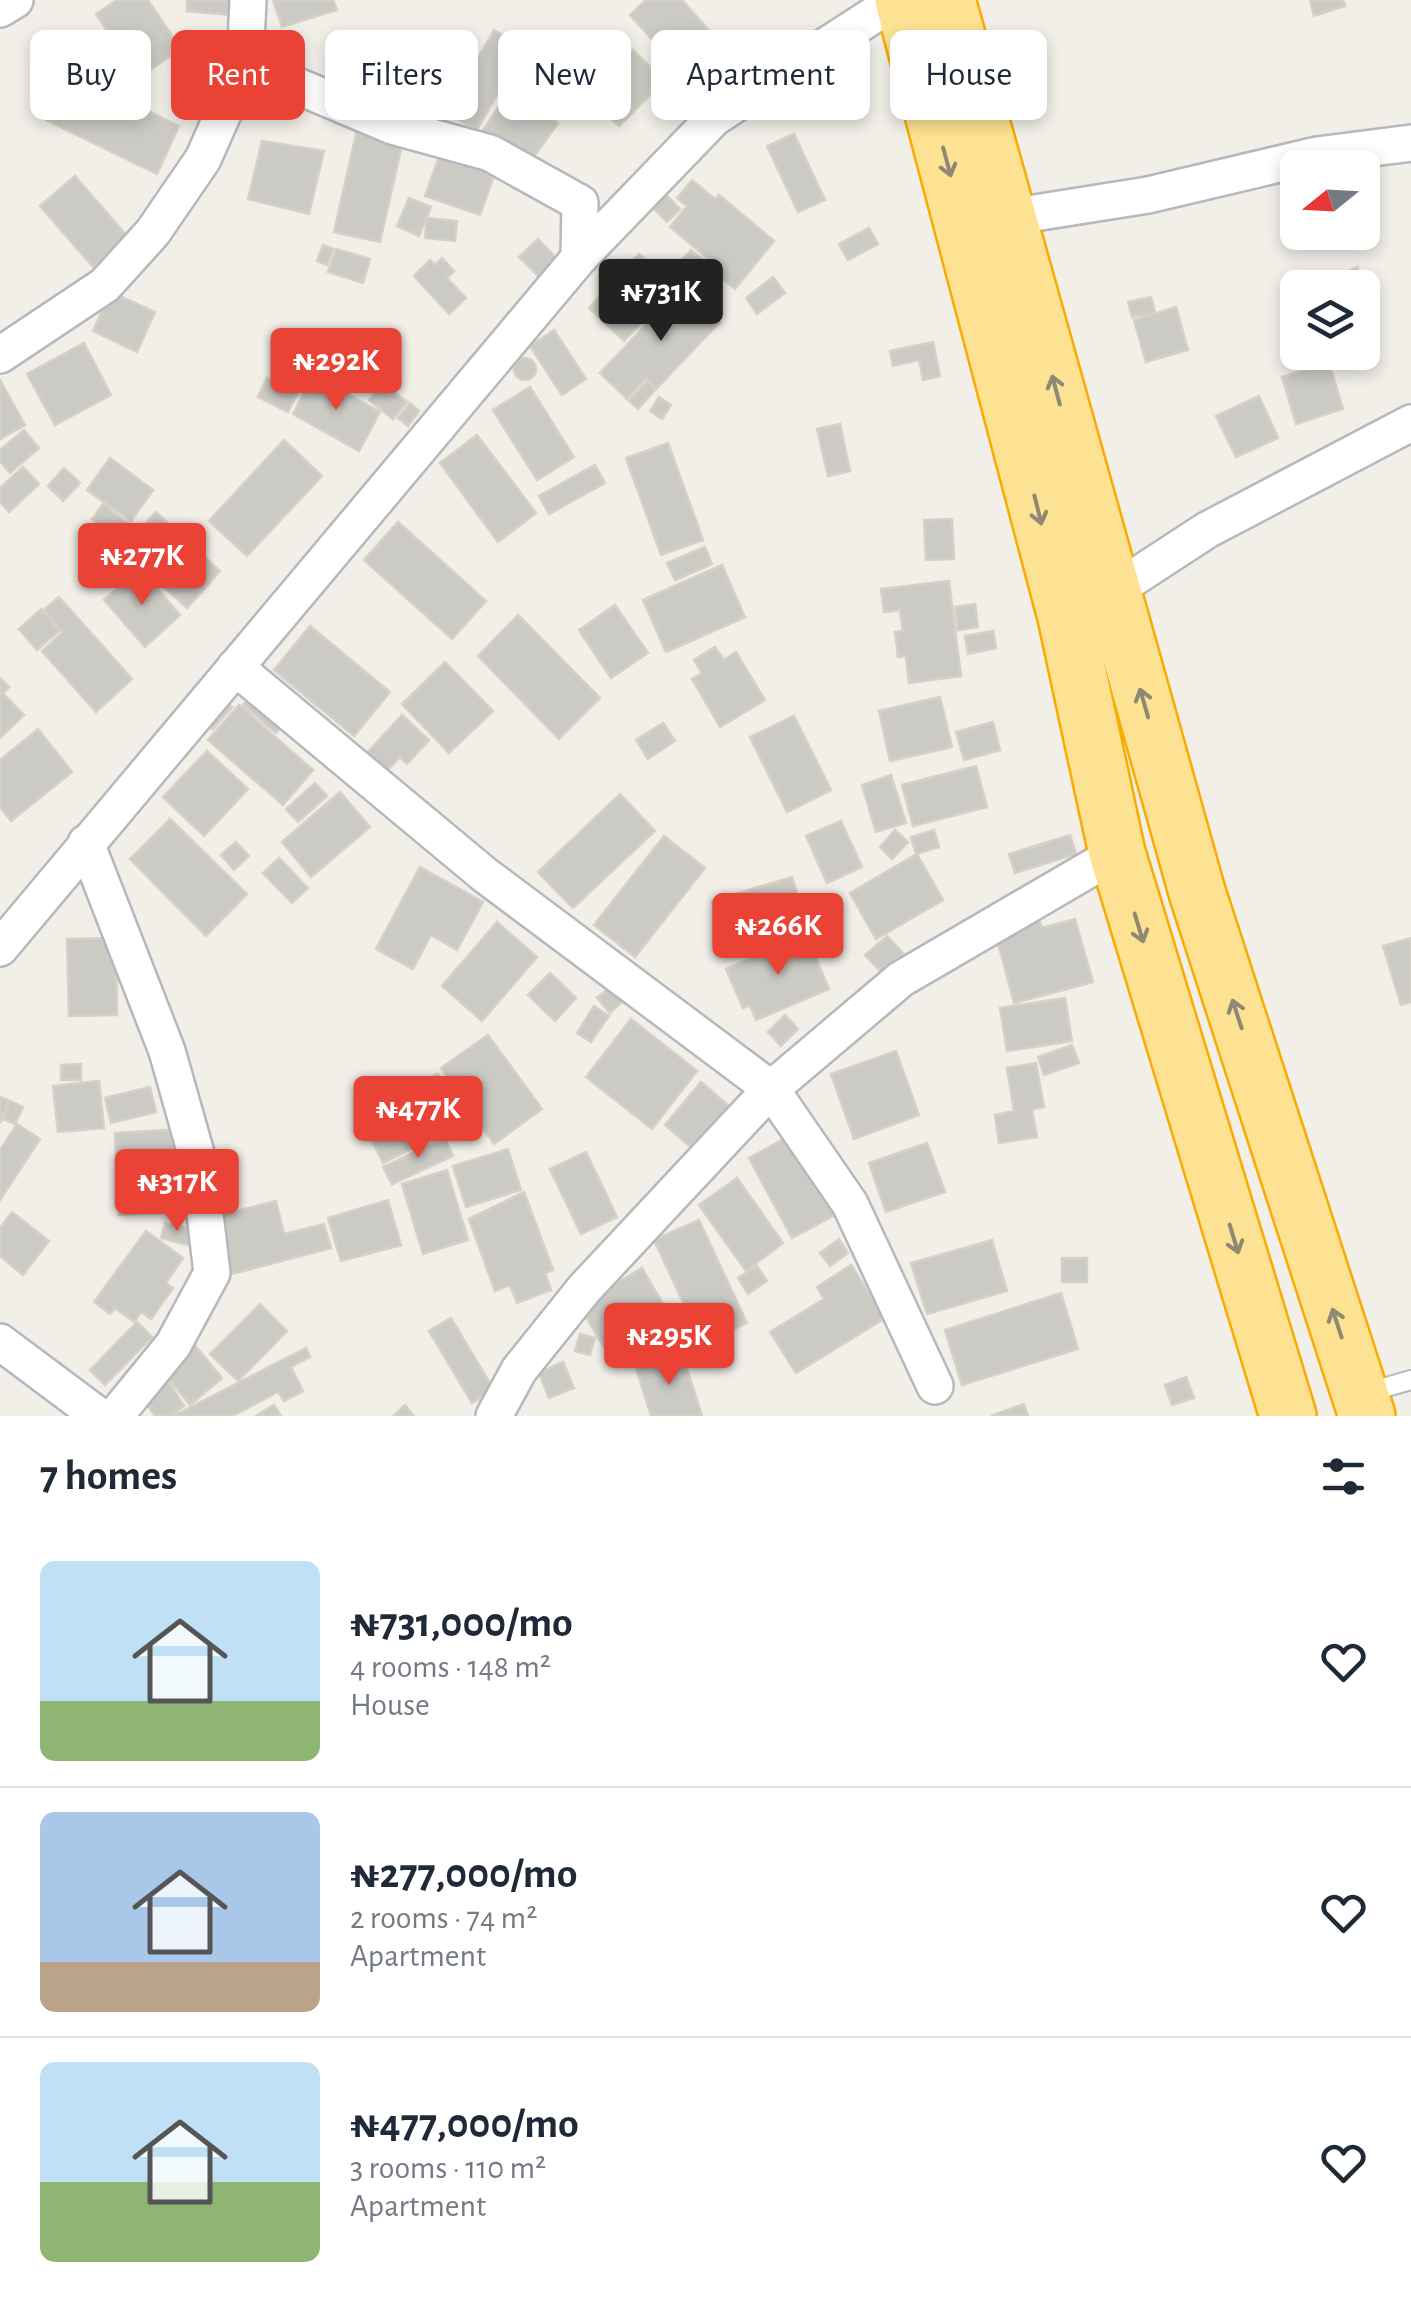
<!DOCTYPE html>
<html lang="en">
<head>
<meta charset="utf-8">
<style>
  body { margin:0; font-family:"Alegreya Sans",sans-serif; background:#f6f6f7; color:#1f2937; height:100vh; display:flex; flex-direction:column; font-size:38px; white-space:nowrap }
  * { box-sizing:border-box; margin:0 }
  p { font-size:32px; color:#747a83 }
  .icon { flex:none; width:55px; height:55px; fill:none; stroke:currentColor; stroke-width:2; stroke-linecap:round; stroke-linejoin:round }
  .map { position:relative; height:1416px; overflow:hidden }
  .side { display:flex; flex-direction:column; background:#fff; flex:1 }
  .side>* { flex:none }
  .hud { position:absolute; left:30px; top:30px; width:1352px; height:90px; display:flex; gap:20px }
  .needle { width:65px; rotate:252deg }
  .buttons { position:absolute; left:1280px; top:150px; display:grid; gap:20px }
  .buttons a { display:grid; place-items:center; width:100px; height:100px; border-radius:15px; background:#fff; box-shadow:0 5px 15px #0003; font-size:50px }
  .price { position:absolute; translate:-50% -85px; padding:0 22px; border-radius:10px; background:#ea4335; color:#fff; font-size:32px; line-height:65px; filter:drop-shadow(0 2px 5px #0008) }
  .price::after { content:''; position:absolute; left:50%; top:60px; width:30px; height:22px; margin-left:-15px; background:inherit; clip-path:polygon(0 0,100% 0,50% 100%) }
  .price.current { background:#222; color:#fff }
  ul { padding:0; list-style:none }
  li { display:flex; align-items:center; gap:30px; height:250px; padding:0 40px }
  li+li { border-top:2px solid #e0e1e3 }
  li span { display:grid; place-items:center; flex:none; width:280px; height:200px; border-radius:15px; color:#555 }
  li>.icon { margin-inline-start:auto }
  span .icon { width:120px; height:120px; fill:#fffc; stroke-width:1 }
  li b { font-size:42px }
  h2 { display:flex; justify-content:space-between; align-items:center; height:120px; padding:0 40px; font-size:42px }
  .pill { padding:0 35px; border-radius:15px; background:#fff; box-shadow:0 5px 15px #0003; font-size:35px; line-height:90px }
  .pill.current { background:#ea4335; color:#fff }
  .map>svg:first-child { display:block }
  .building { fill:#cccac5; stroke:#d6d1c6; stroke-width:2.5 }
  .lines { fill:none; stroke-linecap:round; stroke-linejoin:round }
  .lane-casing { stroke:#b5b8bc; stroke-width:22 }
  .street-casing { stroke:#b5b8bc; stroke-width:40 }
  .highway-casing { stroke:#f9ab00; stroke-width:60 }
  .lane { stroke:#fff; stroke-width:18 }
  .street { stroke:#fff; stroke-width:35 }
  .highway { stroke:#fde293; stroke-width:55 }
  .oneway { stroke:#8e8975 }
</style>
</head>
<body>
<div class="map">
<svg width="1411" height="1416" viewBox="0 0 1411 1416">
  <rect width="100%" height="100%" fill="#f1efe8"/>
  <path class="building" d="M117 0H148L181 49 138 78 96 14Z
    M187 0H231L230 15 187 11Z
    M273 0H333L337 10 282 27Z
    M646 0H682L712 34 676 66 630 15Z
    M1310 0H1343L1345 6 1314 16Z
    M494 30 524 47 477 130 447 113Z
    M435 47 462 76 435 102 408 72Z
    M633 50 664 81 619 126 588 96Z
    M68 72 179 126 157 174 46 120Z
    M510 90 558 123 528 165 481 133Z
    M356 134 402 145 380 242 334 232Z
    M794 134 825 200 798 212 767 146Z
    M262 141 324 151 309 214 248 199Z
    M440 154 495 173 480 215 425 196Z
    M75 176 127 236 93 267 40 206Z
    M692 180 715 199 719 195 774 241 735 289 709 267 712 262 670 227 687 206 677 198Z
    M665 194 680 209 667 222 652 207Z
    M409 198 431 207 419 236 397 226Z
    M427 218 457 221 455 241 425 238Z
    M869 228 878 244 848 260 839 244Z
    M538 239 557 259 539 277 519 257Z
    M323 245 333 249 327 265 317 261Z
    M336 249 370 259 363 283 328 272Z
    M691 250 703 260 691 273 679 263Z
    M639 254 675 287 624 341 589 308Z
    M442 258 454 271 447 278 466 298 449 314 414 276 430 260 435 265Z
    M1357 267 1363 283 1349 288 1343 274Z
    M773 277 785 293 757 314 746 298Z
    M683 286 720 322 657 388 646 378 627 399 600 373Z
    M111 292 155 312 137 352 93 331Z
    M1151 297 1155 312 1132 317 1128 302Z
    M1176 307 1188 350 1146 362 1134 320Z
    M554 330 586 379 562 395 530 346Z
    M933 342 940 376 923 380 919 360 893 366 890 351Z
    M84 343 111 395 55 425 27 374Z
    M514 369a11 11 0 1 1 22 0a11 11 0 1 1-22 0Z
    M1329 362 1343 409 1296 424 1282 377Z
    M294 373 305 378 288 412 258 397 267 378 286 388Z
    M314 375 380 412 359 451 293 414Z
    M0 380 25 425 0 439Z
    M647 381 656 389 638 409 629 401Z
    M382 383 407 402 393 419 369 400Z
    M530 387 574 457 537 480 493 410Z
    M1259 396 1278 438 1236 457 1216 416Z
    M659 397 671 405 662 419 650 411Z
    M410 403 419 411 408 426 398 418Z
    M840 424 850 471 828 476 817 429Z
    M24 430 39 448 10 473 0 461V450Z
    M477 435 536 513 498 542 440 463Z
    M284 440 322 476 247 556 209 521Z
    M668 443 703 540 661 555 626 458Z
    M110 458 153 490 131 521 87 490Z
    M595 465 605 483 549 514 539 496Z
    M23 467 39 484 9 512 0 502V488Z
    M64 468 80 483 63 501 48 486Z
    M103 504 133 527 121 542 92 519Z
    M156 512 220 571 187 608 123 549Z
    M952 519 954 559 926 560 924 520Z
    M398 522 486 601 452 639 364 560Z
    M98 533 132 562 120 576 86 547Z
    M705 547 712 564 675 580 667 563Z
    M722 565 745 617 666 652 643 600Z
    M140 569 180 615 145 647 104 600Z
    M949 581 961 676 909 683 906 656 898 657 895 632 903 631 900 610 884 612 881 589Z
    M59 597 132 679 96 712 42 651 63 632 44 610Z
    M975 604 978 627 958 630 955 607Z
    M615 605 648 653 611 678 579 630Z
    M41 609 59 631 37 650 19 629Z
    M518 615 600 698 559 739 478 656Z
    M310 626 390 692 354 736 274 670Z
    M993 631 996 648 968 654 965 636Z
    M715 647 724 660 736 652 765 700 720 727 692 679 702 673 694 660Z
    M445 662 493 711 449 753 402 704Z
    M0 678 9 687 3 693 24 715 0 738Z
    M254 692 287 720 276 733 243 705Z
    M218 694 232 707 213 729 198 717Z
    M940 697 952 747 890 761 879 711Z
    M239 705 313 770 283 805 208 740Z
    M402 715 429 740 407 764 400 757 386 772 366 754Z
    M794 716 831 790 787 812 750 737Z
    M993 722 1000 750 964 760 956 732Z
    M663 723 675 741 648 759 636 740Z
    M38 729 72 772 11 821 0 807V760Z
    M207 751 248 789 204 836 163 797Z
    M976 766 987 807 913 826 902 785Z
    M891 775 906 823 876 832 862 785Z
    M315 783 327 796 298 822 286 809Z
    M340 792 370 827 311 877 282 842Z
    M620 794 655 831 573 908 538 872Z
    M170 819 247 894 206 936 130 859Z
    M841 821 862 867 827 883 806 836Z
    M895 830 908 842 892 859 880 847Z
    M934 830 939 847 916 854 911 837Z
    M1070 835 1076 854 1015 873 1009 854Z
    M664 836 705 868 635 957 594 925Z
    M236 842 249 856 234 870 221 855Z
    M917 854 943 900 876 939 850 893Z
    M279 858 308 888 292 903 263 873Z
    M420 867 483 902 457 950 431 935 413 969 376 949Z
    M792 877 807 926 726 949 712 901Z
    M1075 919 1093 982 1014 1003 995 932 1039 920 1042 928Z
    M497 922 537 957 482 1021 442 986Z
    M806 935 829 989 756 1020 750 1005 743 1008 726 969Z
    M887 936 903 953 882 973 865 955Z
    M116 938 117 1015 69 1016 67 939Z
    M1411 938V1002L1401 1005 1383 946Z
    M550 973 576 998 555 1021 528 995Z
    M615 983 627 997 610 1013 597 998Z
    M1065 998 1072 1041 1007 1051 1000 1008Z
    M594 1006 609 1016 591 1042 577 1033Z
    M785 1015 798 1029 781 1046 768 1032Z
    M631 1019 697 1071 652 1129 586 1077Z
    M488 1035 542 1109 494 1144 441 1068Z
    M1072 1045 1079 1063 1044 1075 1038 1057Z
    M896 1051 919 1115 854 1139 831 1074Z
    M1036 1063 1044 1107 1032 1109 1037 1137 999 1143 995 1115 1014 1111 1007 1068Z
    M81 1064V1080H61V1065Z
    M438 1074 460 1122 430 1136 408 1088Z
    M99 1081 104 1128 58 1132 53 1086Z
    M701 1082 729 1106 693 1149 665 1125Z
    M150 1087 156 1112 111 1123 105 1098Z
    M407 1096 429 1140 383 1163 361 1118Z
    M0 1097 8 1100 0 1123Z
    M10 1101 23 1107 15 1124 3 1119Z
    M17 1124 40 1139 0 1200V1150Z
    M184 1129 189 1211 119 1215 115 1133Z
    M793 1134 835 1215 792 1238 749 1158Z
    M445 1138 453 1156 392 1184 383 1167Z
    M927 1143 945 1192 886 1212 869 1163Z
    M508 1149 521 1190 466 1207 453 1166Z
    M586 1152 617 1217 581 1234 550 1169Z
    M447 1170 468 1240 423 1254 402 1184Z
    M737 1178 783 1243 746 1271 699 1205Z
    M524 1192 553 1270 545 1273 551 1290 517 1303 510 1285 495 1291 469 1219Z
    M388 1200 401 1245 341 1261 328 1218Z
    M276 1201 284 1234 324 1224 331 1248 228 1275 213 1217Z
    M12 1212 49 1241 23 1275 0 1256V1228Z
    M699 1220 747 1323 702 1343 654 1240Z
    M165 1223 192 1230 188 1245 161 1238Z
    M146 1231 183 1258 166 1283 173 1288 151 1319 141 1312 134 1322 115 1308 110 1314 94 1302Z
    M839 1239 848 1253 830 1266 820 1253Z
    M992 1240 1007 1291 927 1314 911 1263Z
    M1062 1258H1087V1282H1062Z
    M851 1265 885 1318 796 1373 770 1332 824 1299 817 1287Z
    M757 1266 767 1281 748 1294 738 1278Z
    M642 1268 670 1316 608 1354 579 1305Z
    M1061 1293 1078 1349 962 1385 945 1330Z
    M260 1304 287 1331 238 1381 210 1354Z
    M451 1318 494 1390 472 1403 429 1331Z
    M137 1322 152 1337 105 1385 90 1370Z
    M580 1334 595 1338 590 1355 575 1351Z
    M193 1343 222 1378 190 1405 161 1369Z
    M306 1348 310 1357 291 1367 303 1391 284 1401 278 1392 232 1416H173Z
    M682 1353 702 1416H651L636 1368Z
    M563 1362 574 1388 549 1398 539 1373Z
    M165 1376 184 1406 170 1416H155L139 1393Z
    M1186 1377 1194 1398 1172 1405 1165 1385Z
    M1024 1404 1028 1416H991Z
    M274 1405 281 1416H256Z
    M405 1405 414 1416H393Z"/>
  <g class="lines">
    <defs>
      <path id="lane" d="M1366 1393 1411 1380"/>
      <path id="street" d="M0 9 15 0
        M245 64 392 126 490 153 580 203 579 258
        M1009 217 1148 195 1317 155 1411 143
        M0 355 105 285 153 232 203 159 245 64 248 0
        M1112 592 1207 530 1411 423
        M235 667 485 875 771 1089 850 1204 935 1386
        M86 843 167 1051 199 1164 212 1273 173 1345 115 1416
        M0 948 579 258 714 118 897 0
        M0 1342 99 1416
        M494 1416 519 1370 584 1289 771 1089 901 979 1117 853"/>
      <path id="highway" d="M903 0 1066 617 1117 853 1288 1416
        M947 0 1197 892 1367 1416"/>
    </defs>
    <use href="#lane" class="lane-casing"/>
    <use href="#street" class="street-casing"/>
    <use href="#highway" class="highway-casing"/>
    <use href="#lane" class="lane"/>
    <use href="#street" class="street"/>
    <use href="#highway" class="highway"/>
  </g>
  <defs><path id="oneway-shaft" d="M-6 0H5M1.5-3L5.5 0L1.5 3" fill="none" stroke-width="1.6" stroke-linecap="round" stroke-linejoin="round" transform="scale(2.5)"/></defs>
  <g class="oneway">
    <use href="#oneway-shaft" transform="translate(947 162) rotate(75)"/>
    <use href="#oneway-shaft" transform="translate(1056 390) rotate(-105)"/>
    <use href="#oneway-shaft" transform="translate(1038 510) rotate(76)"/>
    <use href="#oneway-shaft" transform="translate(1144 703) rotate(-106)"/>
    <use href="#oneway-shaft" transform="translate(1139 928) rotate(73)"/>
    <use href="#oneway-shaft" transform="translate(1237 1014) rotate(-108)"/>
    <use href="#oneway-shaft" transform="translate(1234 1239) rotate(73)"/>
    <use href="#oneway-shaft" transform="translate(1337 1323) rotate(-108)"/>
  </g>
</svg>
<div class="buttons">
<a><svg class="needle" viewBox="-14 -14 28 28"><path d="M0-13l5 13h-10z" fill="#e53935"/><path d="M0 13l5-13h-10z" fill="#747a83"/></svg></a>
<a><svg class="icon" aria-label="layers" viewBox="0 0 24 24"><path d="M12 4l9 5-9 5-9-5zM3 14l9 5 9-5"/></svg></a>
</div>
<b class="price current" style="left:661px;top:344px">₦731K</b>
<b class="price" style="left:336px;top:413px">₦292K</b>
<b class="price" style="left:142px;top:608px">₦277K</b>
<b class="price" style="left:778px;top:978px">₦266K</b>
<b class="price" style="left:418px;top:1161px">₦477K</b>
<b class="price" style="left:177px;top:1234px">₦317K</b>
<b class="price" style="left:669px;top:1388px">₦295K</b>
<div class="hud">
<a class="pill">Buy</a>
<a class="pill current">Rent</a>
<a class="pill">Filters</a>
<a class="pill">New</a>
<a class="pill">Apartment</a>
<a class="pill">House</a>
</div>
</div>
<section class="side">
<h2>7 homes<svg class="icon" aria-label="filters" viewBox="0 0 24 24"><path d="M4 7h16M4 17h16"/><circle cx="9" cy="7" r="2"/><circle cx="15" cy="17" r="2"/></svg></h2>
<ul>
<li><span style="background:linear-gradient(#bfe0f5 70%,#8fb573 0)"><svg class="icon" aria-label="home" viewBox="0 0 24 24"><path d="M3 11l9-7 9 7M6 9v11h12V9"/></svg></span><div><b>₦731,000/mo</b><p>4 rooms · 148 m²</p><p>House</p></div><svg class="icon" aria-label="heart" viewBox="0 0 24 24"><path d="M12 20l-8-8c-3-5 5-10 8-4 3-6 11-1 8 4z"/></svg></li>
<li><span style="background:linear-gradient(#a9c7e8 75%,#b9a48a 0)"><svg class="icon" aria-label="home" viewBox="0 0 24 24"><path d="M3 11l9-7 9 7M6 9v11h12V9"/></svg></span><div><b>₦277,000/mo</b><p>2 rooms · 74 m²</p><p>Apartment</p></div><svg class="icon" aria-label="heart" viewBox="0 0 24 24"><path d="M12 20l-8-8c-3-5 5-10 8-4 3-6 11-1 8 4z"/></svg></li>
<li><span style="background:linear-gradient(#bfe0f5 60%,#8fb573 0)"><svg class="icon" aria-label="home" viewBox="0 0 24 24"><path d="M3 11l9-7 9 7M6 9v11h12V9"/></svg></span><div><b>₦477,000/mo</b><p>3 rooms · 110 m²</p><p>Apartment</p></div><svg class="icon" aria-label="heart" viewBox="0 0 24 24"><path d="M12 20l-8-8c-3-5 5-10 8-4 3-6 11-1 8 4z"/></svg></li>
</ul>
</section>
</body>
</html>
